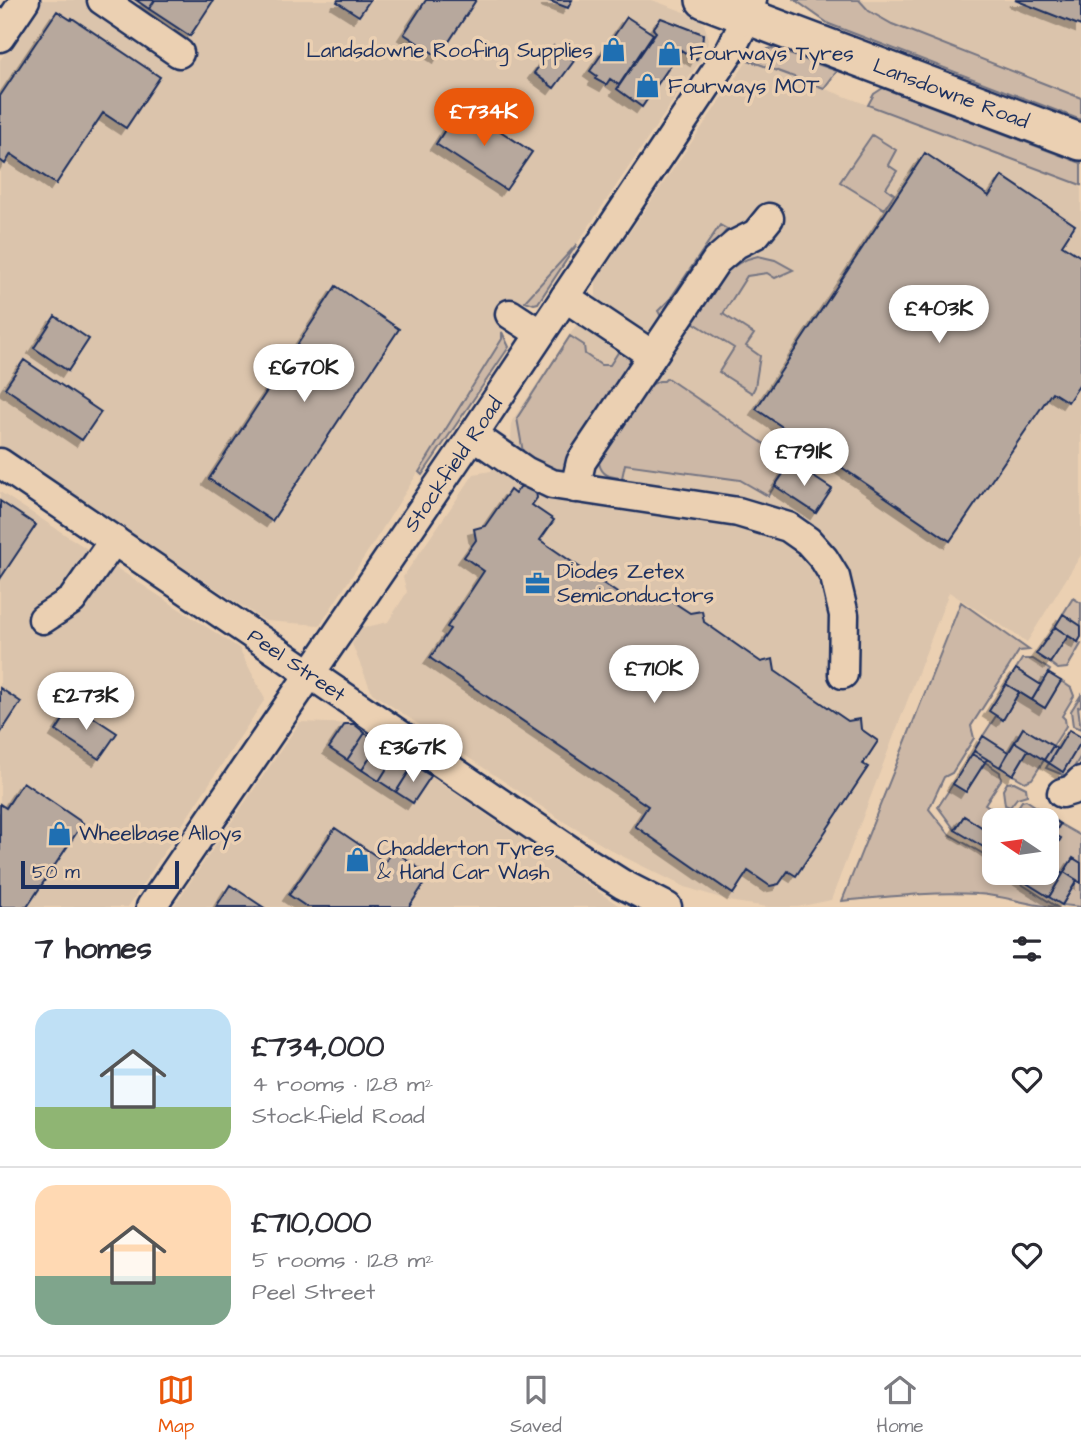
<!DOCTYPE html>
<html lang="en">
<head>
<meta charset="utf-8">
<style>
  body { margin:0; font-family:"Architects Daughter",sans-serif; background:#f7f7f7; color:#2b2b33; height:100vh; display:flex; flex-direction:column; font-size:26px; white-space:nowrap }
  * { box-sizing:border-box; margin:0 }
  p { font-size:23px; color:#7c7c81 }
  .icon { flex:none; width:38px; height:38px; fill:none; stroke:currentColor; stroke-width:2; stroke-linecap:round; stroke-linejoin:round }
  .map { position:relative; height:907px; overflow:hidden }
  .sheet { display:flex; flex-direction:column; background:#fff; flex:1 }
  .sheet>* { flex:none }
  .needle { width:46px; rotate:283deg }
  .fabs { position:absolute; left:982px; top:808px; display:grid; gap:14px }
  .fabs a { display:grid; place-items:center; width:77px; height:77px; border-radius:14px; background:#fff; box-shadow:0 4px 10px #0003; font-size:35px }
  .scale { position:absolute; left:21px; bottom:18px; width:158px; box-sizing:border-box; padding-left:7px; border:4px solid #1b2f5e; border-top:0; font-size:19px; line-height:24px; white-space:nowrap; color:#1b2f5e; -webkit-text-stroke:5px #ebd0b2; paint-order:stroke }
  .price { position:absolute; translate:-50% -60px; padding:0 16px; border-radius:24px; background:#fff; color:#222; font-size:23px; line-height:46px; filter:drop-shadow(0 2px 4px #0008) }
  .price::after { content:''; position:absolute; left:50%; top:42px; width:21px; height:16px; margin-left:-10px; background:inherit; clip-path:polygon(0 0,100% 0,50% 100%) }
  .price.selected { background:#ea580c; color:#fff }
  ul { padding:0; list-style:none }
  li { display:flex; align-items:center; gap:21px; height:175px; padding:0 35px }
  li+li { border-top:2px solid #e1e1e2 }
  li span { display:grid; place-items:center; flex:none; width:196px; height:140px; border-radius:21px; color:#555 }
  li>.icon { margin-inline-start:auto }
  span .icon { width:84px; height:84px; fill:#fffc; stroke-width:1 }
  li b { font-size:30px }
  h2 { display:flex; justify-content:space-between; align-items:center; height:84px; padding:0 35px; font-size:30px }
  .tab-bar { display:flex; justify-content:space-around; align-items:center; height:98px; border-top:2px solid #e1e1e2; background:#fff; font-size:19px; color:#7c7c81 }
  .tab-bar a { display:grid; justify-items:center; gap:4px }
  .tab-bar .selected { color:#ea580c }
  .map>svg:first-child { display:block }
  .built { fill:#dbc4ac }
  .green { fill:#cdb8a6; stroke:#747482; stroke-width:2 }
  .building { fill:#b7a89d; stroke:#1b2f5e; stroke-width:2; filter:url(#shadow) }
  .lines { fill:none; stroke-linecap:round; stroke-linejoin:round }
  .minor-casing { stroke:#1b2f5e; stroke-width:33 }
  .major-casing { stroke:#1b2f5e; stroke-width:40 }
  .minor { stroke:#ebd0b2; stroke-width:28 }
  .major { stroke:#ebd0b2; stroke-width:35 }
  .labels { text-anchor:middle; stroke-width:7; stroke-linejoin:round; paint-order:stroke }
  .poi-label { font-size:21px; fill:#1b2f5e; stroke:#ebd0b2; text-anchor:start }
  .street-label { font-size:21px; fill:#1b2f5e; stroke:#ebd0b2 }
</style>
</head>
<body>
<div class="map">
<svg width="1081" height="907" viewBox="0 0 1081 907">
  <defs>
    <filter id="shadow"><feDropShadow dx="-6" dy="6" stdDeviation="0" flood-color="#0004"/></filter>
  </defs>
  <rect width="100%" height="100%" fill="#ebd0b2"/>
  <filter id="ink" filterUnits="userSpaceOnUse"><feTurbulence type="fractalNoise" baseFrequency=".0143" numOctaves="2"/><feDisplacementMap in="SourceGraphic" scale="14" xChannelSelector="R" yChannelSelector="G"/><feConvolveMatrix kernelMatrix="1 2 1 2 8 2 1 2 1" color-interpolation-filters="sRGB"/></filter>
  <g filter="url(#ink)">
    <path class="built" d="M42 0H652L698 17 704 24 709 39 704 55 577 244 525 301 516 304 502 325V339L383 528 320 625 265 621 0 447V60Z
      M795 0H1081V120L829 24Z
      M748 60 1081 185V555L1027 642 949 592 831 900 798 907H768L734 902 685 887 616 853 566 823 372 693 352 644 362 628 388 622 407 592 403 577 474 474 491 471 511 441 512 421 596 296V281Z
      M0 492 239 648 265 699 128 907H0Z
      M300 722 354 724 621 907H173Z"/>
    <path class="green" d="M795 0H859L869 11 892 24 1081 98V120L829 24Z
      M772 48 837 71 824 88 748 60 754 53Z
      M883 88 1081 163V185L868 105 874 94Z
      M872 135 896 150 888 165 897 171 886 188 894 194 884 209 840 182Z
      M720 225 727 229 665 317 662 318 658 311 670 299Z
      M577 244 538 303 534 304 525 301Z
      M758 256 775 260 793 270 775 278 767 273 747 276 723 314 754 334 746 346 760 356 755 387 752 393 719 372 734 348 691 321C709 294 723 263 758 256Z
      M502 332 509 347 422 475 419 472 502 339Z
      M570 336 584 345 585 354 601 365H610L619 351 632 360 633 366 567 468 560 473 524 458 517 418Z
      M667 378 791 462 768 496 740 480 625 464 622 478C610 477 602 476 599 463L601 458 648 386 659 381H664Z
      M1073 598 1081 603V626L1063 614Z
      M961 602 1029 650 1019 651 971 726 974 738 952 773 944 777 929 809 949 834 994 860V873H1012L1014 879 1057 907C1030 907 1005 895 977 894 932 891 886 897 842 901Z
      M1068 636 1081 644 1067 668 1058 669 1050 663Z
      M1022 659H1033L1050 670 1041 685 1016 669Z
      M1061 681 1071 688 1074 696 1062 716 1065 719 1066 726 1053 746 1023 728 1008 752 983 736 996 716 1003 719 1019 692 1045 708Z
      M1081 695V706L1078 707 1081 729 1073 726 1071 711Z
      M1081 742V756L1068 777 1046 768 1049 763 1063 771Z
      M1028 750 1044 760 1032 779 1025 782 1013 775Z
      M985 762 1000 772 1001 780 985 804 1000 814 1001 821H994V835L964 816 955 830 938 807 953 784 966 792Z
      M1014 782 1026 788 1027 795 1017 798 1010 807 1005 805 1003 790 1007 783Z
      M1026 800 1047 814 1043 821H1026L1014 813 1022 801Z
      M1060 824 1081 836V863L1073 858 1063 874 1047 864 1046 850 1060 838 1054 834Z
      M1077 880 1081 883V907L1062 905Z"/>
    <path class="building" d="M136 0H155L149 9Z
      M155 0H211L213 1 190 36 149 9Z
      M338 0H370L359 16 337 2Z
      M426 0H476L439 57 404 34Z
      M547 0H572L568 8Z
      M1015 0H1081V26Z
      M57 11 71 20 72 18 160 77 126 128 103 113 56 184 11 154 5 164 0 160V96Z
      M627 17 653 34 619 85 610 79 606 85 595 79 597 76 590 71Z
      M661 18 703 34 702 48 696 60 681 50 642 107 617 89 656 32 653 29Z
      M554 46 574 61 554 88 534 73Z
      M461 105 532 152 506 190 436 144Z
      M925 153 989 196 1002 176 1075 225 1062 245 1081 257V383L1068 402 1052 392 950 541 756 409Z
      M336 286 399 329 272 521 209 479Z
      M55 316 89 339 68 371 34 348Z
      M24 360 101 412 82 440 5 388Z
      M791 462 832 489 816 513 775 486Z
      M527 485 536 491 537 498 532 505 554 520 540 540 629 601 664 596 690 613 702 611 704 622 761 662 773 659 775 671 848 721 860 719 861 729 878 741 863 764 868 767 796 876 788 871 779 884 770 886 748 871 733 894 635 826 648 806 430 658 450 629 447 627 484 571 464 557 476 540 474 529 485 526 510 490 515 494 520 487Z
      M0 501 36 525 0 579Z
      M1063 614 1081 626V637L1078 642 1055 627Z
      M1055 627 1068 636 1050 663 1036 654Z
      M1016 669 1041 685 1032 700 1006 684Z
      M1048 673 1061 681 1045 708 1032 700Z
      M1006 684 1019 692 1003 720 989 711Z
      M0 688 21 702 0 734Z
      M73 704 117 733 99 759 56 731Z
      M345 724H354L365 733 347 760 329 748Z
      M1023 728 1053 746 1044 760 1015 742Z
      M1069 730 1081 737V742L1063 772 1049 763Z
      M365 733 380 742 362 770 347 760Z
      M983 736 1008 752 1000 767 974 751Z
      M380 742 396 754 379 781 362 770Z
      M1015 742 1028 750 1013 775 1000 767Z
      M1053 746 1057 749 1049 763 1044 760Z
      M974 751 987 759 985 762 972 754Z
      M396 754 413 765 396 792 379 781Z
      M972 754 985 762 966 792 953 784Z
      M413 765 431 776 413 803 396 792Z
      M23 782 83 823 27 907H0V804L6 808Z
      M1014 813 1026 821H1009Z
      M1047 815 1060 824 1054 834 1061 838 1052 853 1046 850V821H1043Z
      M964 816 994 835 985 848 955 830Z
      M335 828 385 862 394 850 429 876 409 907H307L289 895Z
      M994 835V843L989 851 985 848Z
      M1073 858 1081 863V883L1064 872Z
      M1046 864 1063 874 1049 897 1020 879 1024 873H1046Z
      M1064 872 1077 880 1062 905 1049 897Z
      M230 885 263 907H216Z"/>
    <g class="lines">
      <defs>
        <g id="minor">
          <path d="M102 0 179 53"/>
          <path d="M0 37 25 0"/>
          <path d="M565 297 652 355"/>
          <path d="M510 314 539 333"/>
          <path d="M473 435 525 471 552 484 738 512 788 527 808 541 824 559 835 577 844 615 843 674"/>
          <path id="s1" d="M0 463 584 860 622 884 667 907"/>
          <path d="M575 488 581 462 716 261 736 244 756 234 769 218"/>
          <path d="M43 619 72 600 114 540"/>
          <path d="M1062 793 1072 790 1081 781"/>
          <path id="s2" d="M151 907 473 435 731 49 742 27 752 0"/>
        </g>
        <g id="major">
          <path id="s3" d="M704 0 1081 142"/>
        </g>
      </defs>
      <use href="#minor" class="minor-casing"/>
      <use href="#major" class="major-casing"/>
      <use href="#minor" class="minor"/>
      <use href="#major" class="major"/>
    </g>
  </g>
  <defs>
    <symbol id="shop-bare" viewBox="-9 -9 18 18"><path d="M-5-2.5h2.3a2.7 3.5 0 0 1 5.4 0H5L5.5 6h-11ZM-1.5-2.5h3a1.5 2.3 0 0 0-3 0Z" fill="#1f6fb2" stroke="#ebd0b2" stroke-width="2.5" paint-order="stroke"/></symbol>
    <symbol id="office-bare" viewBox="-9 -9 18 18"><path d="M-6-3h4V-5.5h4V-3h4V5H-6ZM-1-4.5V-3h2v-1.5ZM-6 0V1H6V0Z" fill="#1f6fb2" stroke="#ebd0b2" stroke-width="2.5" paint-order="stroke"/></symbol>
  </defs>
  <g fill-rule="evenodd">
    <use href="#shop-bare" x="596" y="32" width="35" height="35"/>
    <use href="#shop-bare" x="652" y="36" width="35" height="35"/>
    <use href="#shop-bare" x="630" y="68" width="35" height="35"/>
    <use href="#office-bare" x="520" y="566" width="35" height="35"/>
    <use href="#shop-bare" x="42" y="816" width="35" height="35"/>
    <use href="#shop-bare" x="340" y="842" width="35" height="35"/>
  </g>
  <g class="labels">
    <g class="poi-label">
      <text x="593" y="57" text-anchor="end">Landsdowne Roofing Supplies</text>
      <text x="689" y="60">Fourways Tyres</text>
      <text x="668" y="93">Fourways MOT</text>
      <text x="557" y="578">Diodes Zetex<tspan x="557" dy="24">Semiconductors</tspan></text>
      <text x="79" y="840">Wheelbase Alloys</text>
      <text x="377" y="855">Chadderton Tyres<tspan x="377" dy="24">&amp; Hand Car Wash</tspan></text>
    </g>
    <g class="street-label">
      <text dy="7" stroke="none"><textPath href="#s3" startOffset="264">Lansdowne Road</textPath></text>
      <text dy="7" stroke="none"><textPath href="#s2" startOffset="536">Stockfield Road</textPath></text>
      <text dy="7" stroke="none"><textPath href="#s1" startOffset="359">Peel Street</textPath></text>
    </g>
  </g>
</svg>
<div class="fabs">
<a><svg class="needle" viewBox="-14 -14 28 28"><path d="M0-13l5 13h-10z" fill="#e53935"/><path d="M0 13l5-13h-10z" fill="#7c7c81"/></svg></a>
</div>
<div class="scale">50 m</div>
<b class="price selected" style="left:484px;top:148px">£734K</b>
<b class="price" style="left:939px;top:345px">£403K</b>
<b class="price" style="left:304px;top:404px">£670K</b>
<b class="price" style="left:804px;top:488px">£791K</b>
<b class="price" style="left:654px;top:705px">£710K</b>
<b class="price" style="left:86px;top:732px">£273K</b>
<b class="price" style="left:413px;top:784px">£367K</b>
</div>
<section class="sheet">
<h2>7 homes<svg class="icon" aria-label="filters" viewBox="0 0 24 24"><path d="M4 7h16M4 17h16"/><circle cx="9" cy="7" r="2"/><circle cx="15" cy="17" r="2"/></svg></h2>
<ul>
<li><span style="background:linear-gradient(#bfe0f5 70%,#8fb573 0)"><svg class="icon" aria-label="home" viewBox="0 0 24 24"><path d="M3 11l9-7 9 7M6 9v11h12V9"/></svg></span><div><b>£734,000</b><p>4 rooms · 128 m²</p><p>Stockfield Road</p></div><svg class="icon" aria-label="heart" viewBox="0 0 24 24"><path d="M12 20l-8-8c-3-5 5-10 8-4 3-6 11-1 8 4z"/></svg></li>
<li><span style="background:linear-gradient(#ffd9b3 65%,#7fa58c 0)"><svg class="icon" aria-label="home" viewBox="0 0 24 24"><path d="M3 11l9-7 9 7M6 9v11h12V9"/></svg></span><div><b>£710,000</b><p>5 rooms · 128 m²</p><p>Peel Street</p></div><svg class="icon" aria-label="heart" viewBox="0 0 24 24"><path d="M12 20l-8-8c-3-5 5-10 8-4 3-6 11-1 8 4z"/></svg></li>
</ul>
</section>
<nav class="tab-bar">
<a class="selected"><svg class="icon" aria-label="map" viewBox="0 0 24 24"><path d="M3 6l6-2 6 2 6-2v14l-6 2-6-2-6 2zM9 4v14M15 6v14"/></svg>Map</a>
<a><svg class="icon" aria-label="saved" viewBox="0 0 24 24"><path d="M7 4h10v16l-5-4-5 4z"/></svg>Saved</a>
<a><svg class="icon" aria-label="home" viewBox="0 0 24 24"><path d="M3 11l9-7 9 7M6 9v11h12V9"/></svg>Home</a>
</nav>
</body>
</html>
